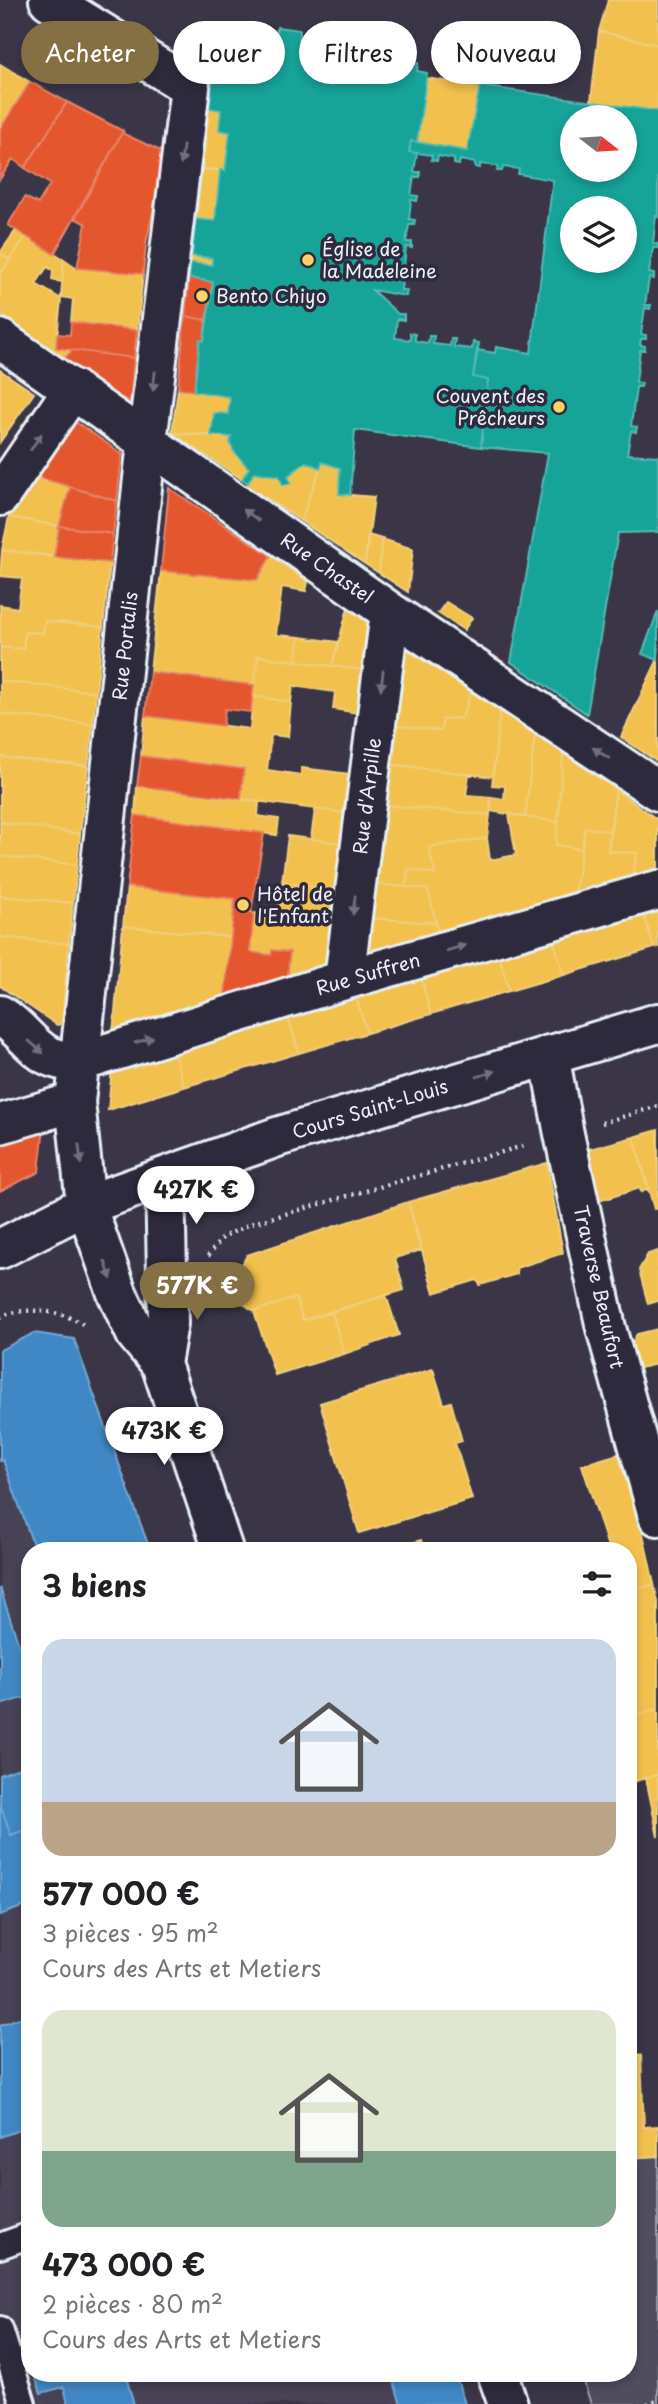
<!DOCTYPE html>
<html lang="fr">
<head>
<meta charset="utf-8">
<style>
  body { margin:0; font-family:"Playpen Sans",sans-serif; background:#f6f6f6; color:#202124; height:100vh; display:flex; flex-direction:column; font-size:26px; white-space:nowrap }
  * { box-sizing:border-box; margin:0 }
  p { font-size:23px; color:#757577 }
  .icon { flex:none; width:38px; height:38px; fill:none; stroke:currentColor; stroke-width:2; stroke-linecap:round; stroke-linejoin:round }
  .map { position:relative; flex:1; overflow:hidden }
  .sheet { position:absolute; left:21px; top:1542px; width:616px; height:840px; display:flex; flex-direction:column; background:#fff; border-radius:28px; box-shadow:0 4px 10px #0003 }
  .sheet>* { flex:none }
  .guide { position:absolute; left:21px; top:21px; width:616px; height:63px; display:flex; gap:14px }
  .needle { width:46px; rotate:107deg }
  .tools { position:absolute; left:560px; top:105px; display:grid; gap:14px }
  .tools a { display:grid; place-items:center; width:77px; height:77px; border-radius:50%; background:#fff; box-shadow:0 4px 10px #0003; font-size:35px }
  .price { position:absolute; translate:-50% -60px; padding:0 16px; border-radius:24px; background:#fff; color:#222; font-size:23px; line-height:46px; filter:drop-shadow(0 2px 4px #0008) }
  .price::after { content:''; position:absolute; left:50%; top:42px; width:21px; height:16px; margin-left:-10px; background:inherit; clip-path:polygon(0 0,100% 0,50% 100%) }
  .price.current { background:#847042; color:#fff }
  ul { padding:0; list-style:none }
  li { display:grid; align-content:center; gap:14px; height:371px; padding:0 21px }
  li span { display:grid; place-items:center; height:217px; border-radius:21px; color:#555 }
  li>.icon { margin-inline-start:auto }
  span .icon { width:126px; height:126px; fill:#fffc; stroke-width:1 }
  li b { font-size:30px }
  h2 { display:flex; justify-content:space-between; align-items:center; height:84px; padding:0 21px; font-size:30px }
  .chip { padding:0 24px; border-radius:32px; background:#fff; box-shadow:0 4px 10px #0003; font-size:24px; line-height:63px }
  .chip.current { background:#847042; color:#fff }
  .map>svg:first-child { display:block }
  .built { fill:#464354 }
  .green { fill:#504e5f; stroke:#9ca0ac; stroke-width:2 }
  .homes { fill:#f2c14e; stroke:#efcf81; stroke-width:2 }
  .shops { fill:#e4572e; stroke:#e5856b; stroke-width:2 }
  .schools { fill:#3f88c5; stroke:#72a8d4; stroke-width:2 }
  .public { fill:#17a398; stroke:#56bab5; stroke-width:2; fill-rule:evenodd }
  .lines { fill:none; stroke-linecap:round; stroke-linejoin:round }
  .lane-casing { stroke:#e8f1f8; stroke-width:30 }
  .street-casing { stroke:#e8f1f8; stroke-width:44 }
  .secondary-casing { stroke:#e8f1f8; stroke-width:44 }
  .primary-casing { stroke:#e8f1f8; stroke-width:44 }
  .path { stroke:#e8f1f8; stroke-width:4.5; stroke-dasharray:2 5; stroke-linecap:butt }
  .lane { stroke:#2f2a3d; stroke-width:24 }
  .street { stroke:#2f2a3d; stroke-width:38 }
  .secondary { stroke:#2f2a3d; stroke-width:38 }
  .primary { stroke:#2f2a3d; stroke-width:38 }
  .oneway { fill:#70707e }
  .poi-dot { fill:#ffd166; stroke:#2f2a3d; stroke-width:2.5 }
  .labels { text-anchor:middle; stroke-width:7; stroke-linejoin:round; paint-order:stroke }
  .poi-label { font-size:19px; fill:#e8f1f8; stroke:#2f2a3d; text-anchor:start }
  .street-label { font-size:19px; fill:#e8f1f8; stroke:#2f2a3d }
</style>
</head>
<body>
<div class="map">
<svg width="658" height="2404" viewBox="0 0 658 2404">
  <rect width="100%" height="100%" fill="#3a3648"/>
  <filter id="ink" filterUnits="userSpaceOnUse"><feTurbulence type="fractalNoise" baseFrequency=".0143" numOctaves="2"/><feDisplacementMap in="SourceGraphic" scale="14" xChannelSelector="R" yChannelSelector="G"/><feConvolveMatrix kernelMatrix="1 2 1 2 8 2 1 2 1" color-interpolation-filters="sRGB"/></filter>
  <g filter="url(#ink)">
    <path class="built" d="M34 1333 74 1339 150 1550H30V2373H455L465 2404H0V1350Z"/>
    <path class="green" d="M658 2156V2404H591L581 2373H628V2158Z"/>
    <path class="homes" d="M608 0H658V45L599 31Z
      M599 31 658 45V111L591 101Z
      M0 64 30 82 0 129Z
      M426 78 480 86 467 151 417 142Z
      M209 108 221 110 219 130 230 132 225 171 202 169Z
      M202 169 220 170 215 221 196 219Z
      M16 230 26 236 10 260 0 253Z
      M26 236 64 259 62 282 52 280 53 270 47 267 36 284 61 299 56 348 72 350 64 359 0 314V274Z
      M0 253 10 260 0 274Z
      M192 256 212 258V265L191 263Z
      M64 259 77 268 143 274 137 330 71 322 73 299 61 297Z
      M0 370 34 393 0 442Z
      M178 389 230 397 228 414 214 413 211 435 172 433Z
      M172 433 231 437 230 443 234 452 249 468 242 479Z
      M306 462 320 468 301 521 247 485 254 472 279 476 283 485 291 483 288 476Z
      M322 462 340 468 339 494 374 497 365 564 301 521Z
      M37 477 70 487 59 526 9 517Z
      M9 517 59 526 54 557 2 550Z
      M368 535 382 539 379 573 365 564Z
      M382 539 413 549 408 592 379 573Z
      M2 550 110 563 103 627 45 621 43 633 25 632 23 649 0 647V605L18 608 22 578 0 576Z
      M271 556 308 582 306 591 282 587 276 635 300 637 296 661 258 656 254 685 150 672 161 571 257 580Z
      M446 602 472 618 464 630 438 613Z
      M348 608 368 622 362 670 332 666Z
      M45 621 103 627 96 692 0 681V647L23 649 25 632 43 633Z
      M300 637 339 642 332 666 296 661Z
      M402 647 471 692 462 718 443 719 441 731 393 725Z
      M258 656 362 670 358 713 333 709 335 692 293 686 291 702 253 696Z
      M658 659V762L621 737Z
      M0 681 96 692 93 724 0 714Z
      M471 692 500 711 493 777 388 764 393 725 441 731 443 719 462 718Z
      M253 696 291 702 288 737 271 735 267 770 301 775V768L351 774 345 813 241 799 244 769 141 756 145 716 250 729Z
      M500 711 535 734 525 817 490 811 491 797 504 799 505 786 492 785Z
      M0 714 93 724 88 766 0 757Z
      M535 734 563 753 558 822 525 817Z
      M563 753 616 790 610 831 585 828 582 849 556 845Z
      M0 757 88 766 80 834 0 822Z
      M388 764 469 774 466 795 491 797 490 815 383 805Z
      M137 786 259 802 258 816 279 819 277 835 135 815Z
      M616 790 658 820V872L630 889 637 853 608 851Z
      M383 805 490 815 487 838 429 847 435 874 408 869 406 887 374 884Z
      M315 809 345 813 342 843 311 839Z
      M509 814 558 822 556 845 582 849 573 904 440 941 428 889 406 887 408 869 435 874 429 847 487 838 490 860 516 855Z
      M0 822 80 834 77 865 0 856Z
      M585 828 610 831 608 851 637 853 630 889 573 904Z
      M288 836 342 843 336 890 282 882Z
      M0 856 77 865 73 903 0 896Z
      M282 882 336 890 327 971 287 983 290 952 272 950 271 955 250 952 254 913 277 916Z
      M374 884 428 889 436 923 369 918Z
      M127 887 235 899 231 937 123 926Z
      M0 896 73 903 69 944 0 937Z
      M658 908V947L654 948 643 912Z
      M643 912 654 948 564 975 553 939Z
      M369 918 436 923 440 941 365 961Z
      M123 926 231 937 224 1002 113 1033Z
      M0 937 69 944 62 1024 57 1025 0 986Z
      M553 939 564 975 509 991 499 955Z
      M499 955 509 991 431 1014 421 978Z
      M421 978 431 1014 367 1033 356 997Z
      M356 997 367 1033 299 1053 288 1017Z
      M288 1017 299 1053 184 1087 174 1051Z
      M174 1051 184 1087 108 1110 112 1068Z
      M658 1130V1208L654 1209 634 1137Z
      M634 1137 648 1189 641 1192 640 1188 596 1202 586 1150Z
      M547 1163 563 1253 516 1268 517 1274 480 1285 477 1280 434 1293 408 1202Z
      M408 1202 421 1250 395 1258 404 1290 303 1320 296 1298 254 1311 239 1301 233 1282 247 1255Z
      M658 1251V1301L648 1304 639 1270 648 1254Z
      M386 1295 399 1335 344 1354 332 1312Z
      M296 1298 303 1320 332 1312 344 1354 275 1375 254 1311Z
      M658 1329V1364L634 1369 629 1348 637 1334Z
      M433 1369 444 1404 451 1402 462 1441 455 1443 472 1499 359 1533 320 1403Z
      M625 1452 654 1584 628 1592V1550H609L582 1465Z
      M421 1540 424 1550H392Z
      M654 1584 658 1602V1709L628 1718V1592Z
      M658 1709V1774L633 1782 628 1768V1718Z
      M658 1774V1837L646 1778Z
      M628 2055H641L644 2127 658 2126V2156L628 2158Z"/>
    <path class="shops" d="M30 82 67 102 25 168 13 159 0 179V129Z
      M67 102 123 131 54 254 8 225 25 197 38 204 50 184 25 168Z
      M123 131 124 134 165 153 146 244 143 274 77 268 86 224 75 218Z
      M189 278 213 282 206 320 185 316Z
      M185 316 206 320 204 341 200 340 194 391 178 389Z
      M71 322 137 330 134 358 56 348 57 334 70 335Z
      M72 350 134 358 130 402 115 395 64 359Z
      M76 422 122 454 117 501 37 477Z
      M70 487 117 501 113 534 59 526Z
      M169 488 271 556 257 580 161 571Z
      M59 526 113 534 110 563 54 557Z
      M150 672 254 685 251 712 225 709 223 726 145 716Z
      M141 756 244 769 241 799 137 786Z
      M135 815 264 833 251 912 254 913 250 952 271 955 272 950 290 952 287 983 224 1002 235 899 127 887Z
      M45 1117 39 1172 0 1191V1130Z"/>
    <path class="schools" d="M34 1333 74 1339 150 1550H35L3 1460 0 1461V1350Z
      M0 1588 30 1678V1696L0 1705Z
      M30 1764V1828L11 1835 0 1804V1775Z
      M0 1804 11 1835 30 1828V1904L0 1915Z
      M30 2014V2126L0 2137V2025Z
      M34 2373H125L134 2404H68L64 2387 41 2393Z
      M391 2373H455L465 2404H401Z"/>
    <path class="public" d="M277 27 300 30 299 39 303 40 302 46 309 47 308 52 338 57V51L343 52 344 46 349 47 350 37 375 42 373 56 380 57V63L406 68 408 61 418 63 417 71 427 73 417 142 411 141 409 152 417 153 414 172H420V177H414L411 195 418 196 417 201 411 200 409 219 415 220 414 225H409L406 242H412V248L406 247 404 266H409V272H403L401 290H407L406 296 372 290 398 314H404V320L397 319 395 338 410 340V333L415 334V341L428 343 429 336H434L433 344 450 346 451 339H455L454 347 472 349 473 342 479 343 473 377 488 380 481 447 355 430 350 495 339 494 340 468 322 462 320 468 306 462 288 476 291 483 283 485 279 476 254 472 248 483 242 479 249 468 234 452 230 443 231 437 211 435 214 413 228 414 230 397 194 391 200 340 204 341 213 282 189 278 191 263 212 265V258L192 256 196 219 215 221 220 170 225 171 230 132 219 130 221 110 209 108 217 41 230 35 239 36 238 42 266 47 267 40 275 41Z
      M480 86 658 111V217L656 216 653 243 658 244V248H653L649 273 654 274V279L649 278 645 305H651L650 309 645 308 641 334 646 335V339H641L640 345 645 346V350H640L636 382 642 383 641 387H636L631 426 637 427 636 432 631 431 627 454 658 456V532L618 533 587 714 511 662 548 453 481 447 488 380 473 377 477 350 495 353 496 347 531 353 553 180 518 174 519 169 503 167 502 171H497L498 166 480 164V168L475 167V163L460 160 459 165 454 164V159L438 156 437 161 431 160 432 155 409 152 411 141 467 151ZM572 117H625V170H572ZM572 208H625V261H572Z
      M658 611V660L642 654Z"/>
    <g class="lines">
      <defs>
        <path id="lane" d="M0 2246 30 2235
          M0 2329 23 2404"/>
        <path id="street" d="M49 0 190 87 147 442 75 1102 86 1205
          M0 339 390 612 658 791
          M0 496 73 389
          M344 980 390 612
          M0 1015C33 1036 33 1061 79 1062L344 980 658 890
          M549 1055 564 1134 606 1328 658 1516
          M0 1124 75 1102"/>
        <path id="secondary" d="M86 1205 117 1293 136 1334 161 1364 223 1550
          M161 1364 168 1323 165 1178
          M497 2373 508 2404"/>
        <path id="primary" d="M0 1249 86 1205 277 1137 658 1023"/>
      </defs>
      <use href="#lane" class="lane-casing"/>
      <use href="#street" class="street-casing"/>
      <use href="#secondary" class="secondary-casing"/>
      <use href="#primary" class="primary-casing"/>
      <path class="path" d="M602 1123 658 1106
        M208 1256 223 1237 250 1224 523 1146
        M0 1317C24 1306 60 1310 83 1324
        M647 2404 658 2401"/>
      <use href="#lane" class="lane"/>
      <use href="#street" class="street"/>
      <use href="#secondary" class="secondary"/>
      <use href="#primary" class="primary"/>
    </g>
    <defs><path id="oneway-solid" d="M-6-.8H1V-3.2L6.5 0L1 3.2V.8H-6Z" transform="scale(1.75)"/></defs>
    <g class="oneway">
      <use href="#oneway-solid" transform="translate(182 155) rotate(97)"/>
      <use href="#oneway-solid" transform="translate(154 381) rotate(97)"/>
      <use href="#oneway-solid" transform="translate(36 442) rotate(-56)"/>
      <use href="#oneway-solid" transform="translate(251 515) rotate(-145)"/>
      <use href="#oneway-solid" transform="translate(382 680) rotate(97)"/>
      <use href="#oneway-solid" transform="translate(601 753) rotate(-146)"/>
      <use href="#oneway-solid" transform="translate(354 905) rotate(97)"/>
      <use href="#oneway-solid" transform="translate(456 948) rotate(-16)"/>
      <use href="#oneway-solid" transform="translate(144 1040) rotate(-17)"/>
      <use href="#oneway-solid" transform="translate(36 1047) rotate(41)"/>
      <use href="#oneway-solid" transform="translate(486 1074) rotate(-17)"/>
      <use href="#oneway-solid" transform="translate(80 1154) rotate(83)"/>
      <use href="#oneway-solid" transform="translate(108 1270) rotate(71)"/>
    </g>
  </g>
  <g class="poi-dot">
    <circle cx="308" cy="260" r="7"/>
    <circle cx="202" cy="296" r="7"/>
    <circle cx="559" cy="407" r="7"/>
    <circle cx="243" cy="905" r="7"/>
  </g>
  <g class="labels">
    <g class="poi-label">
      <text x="322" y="256">Église de<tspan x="322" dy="22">la Madeleine</tspan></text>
      <text x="216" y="303">Bento Chiyo</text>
      <text x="545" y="403" text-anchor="end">Couvent des<tspan x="545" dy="22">Prêcheurs</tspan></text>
      <text x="257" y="901">Hôtel de<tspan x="257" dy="22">l'Enfant</tspan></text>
    </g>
    <g class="street-label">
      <text transform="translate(327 568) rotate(35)" y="7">Rue Chastel</text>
      <text transform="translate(125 646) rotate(-84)" y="7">Rue Portalis</text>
      <text transform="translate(367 796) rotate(-83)" y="7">Rue d'Arpille</text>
      <text transform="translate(368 974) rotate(-16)" y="7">Rue Suffren</text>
      <text transform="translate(370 1109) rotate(-17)" y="7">Cours Saint-Louis</text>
      <text transform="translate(599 1287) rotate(77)" y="7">Traverse Beaufort</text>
    </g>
  </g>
</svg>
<div class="tools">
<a><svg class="needle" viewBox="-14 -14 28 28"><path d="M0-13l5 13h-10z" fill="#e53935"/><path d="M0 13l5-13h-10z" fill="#757577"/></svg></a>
<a><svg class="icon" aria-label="layers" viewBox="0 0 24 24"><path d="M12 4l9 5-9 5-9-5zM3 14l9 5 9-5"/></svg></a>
</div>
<b class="price" style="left:196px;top:1226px">427K €</b>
<b class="price current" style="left:197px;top:1322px">577K €</b>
<b class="price" style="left:164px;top:1467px">473K €</b>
<div class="guide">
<a class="chip current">Acheter</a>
<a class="chip">Louer</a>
<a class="chip">Filtres</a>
<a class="chip">Nouveau</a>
</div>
<section class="sheet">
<h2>3 biens<svg class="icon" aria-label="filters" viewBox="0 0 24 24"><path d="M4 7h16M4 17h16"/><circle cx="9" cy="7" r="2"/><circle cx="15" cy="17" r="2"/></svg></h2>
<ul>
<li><span style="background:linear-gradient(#c9d6e8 75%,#b9a48a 0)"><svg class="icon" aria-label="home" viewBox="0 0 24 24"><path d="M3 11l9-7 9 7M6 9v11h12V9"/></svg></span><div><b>577 000 €</b><p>3 pièces · 95 m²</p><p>Cours des Arts et Metiers</p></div></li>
<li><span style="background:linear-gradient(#dfe7d0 65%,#7fa58c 0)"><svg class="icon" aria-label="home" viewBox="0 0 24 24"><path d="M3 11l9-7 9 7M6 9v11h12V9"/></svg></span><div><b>473 000 €</b><p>2 pièces · 80 m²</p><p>Cours des Arts et Metiers</p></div></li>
</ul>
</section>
</div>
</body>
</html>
